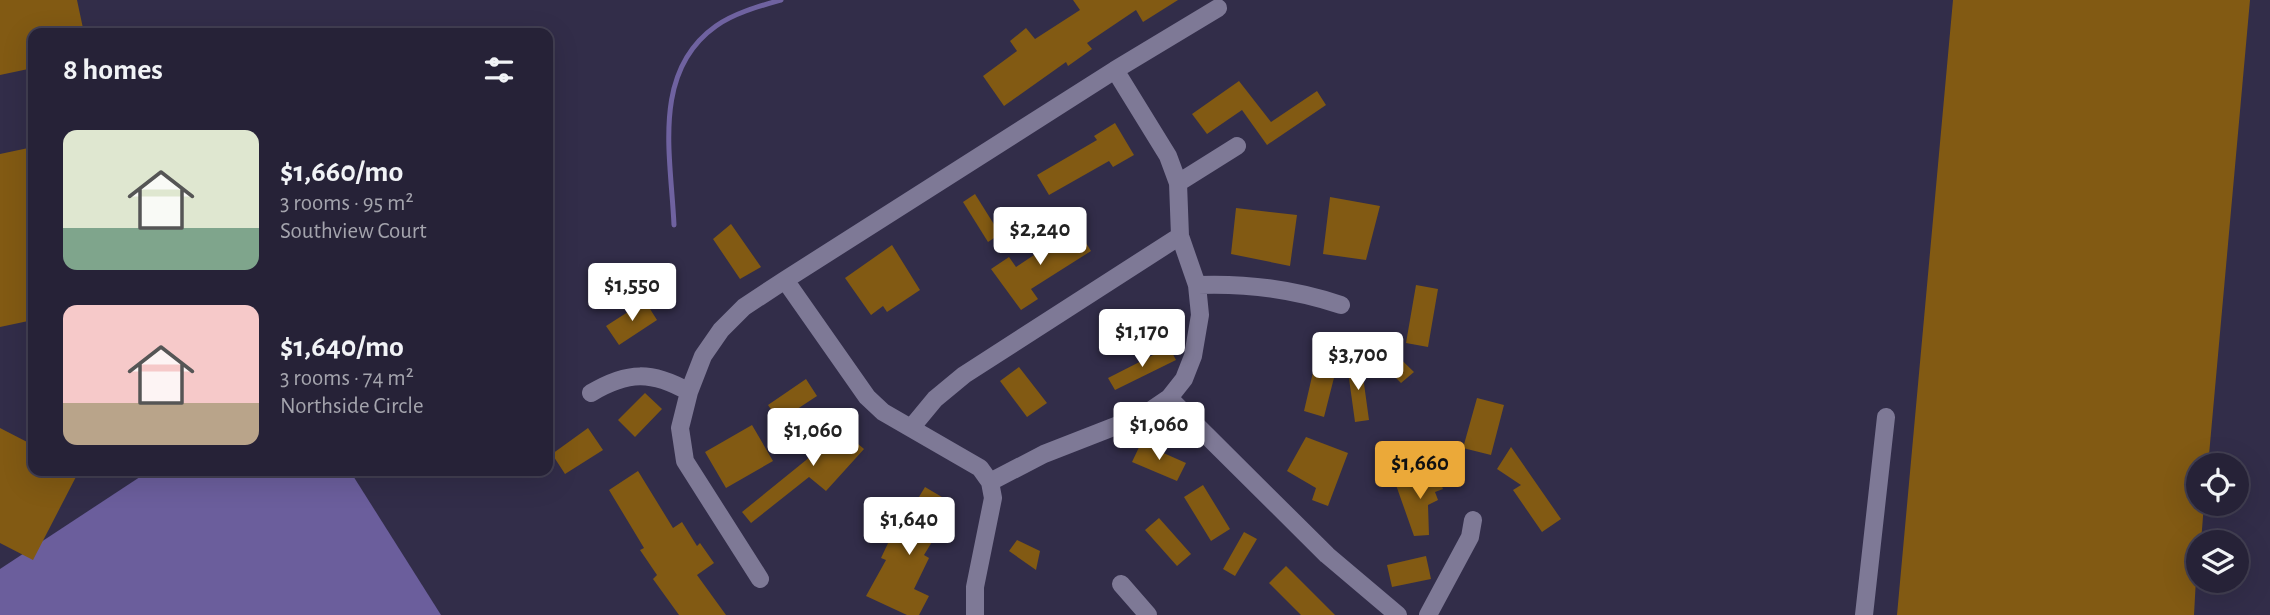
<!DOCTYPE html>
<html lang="en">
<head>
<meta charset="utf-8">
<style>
  body { margin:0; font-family:"Alegreya Sans",sans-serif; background:#322f42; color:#f1f3f6; height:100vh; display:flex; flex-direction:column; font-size:26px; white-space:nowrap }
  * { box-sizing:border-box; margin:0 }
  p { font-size:23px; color:#a4a4ad }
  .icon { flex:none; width:38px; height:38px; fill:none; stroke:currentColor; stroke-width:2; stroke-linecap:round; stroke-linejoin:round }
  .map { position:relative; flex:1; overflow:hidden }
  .drawer { position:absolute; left:28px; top:28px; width:525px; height:448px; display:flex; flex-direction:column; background:#262237; border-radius:14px; box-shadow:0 7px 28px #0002,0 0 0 2px #423f52 }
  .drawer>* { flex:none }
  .fabs { position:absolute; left:2186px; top:453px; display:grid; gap:14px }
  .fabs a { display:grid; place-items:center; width:63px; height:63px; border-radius:50%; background:#262237; box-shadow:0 7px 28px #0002,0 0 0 2px #423f52; font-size:35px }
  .price { position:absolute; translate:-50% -60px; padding:0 16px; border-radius:7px; background:#fff; color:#222; font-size:23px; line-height:46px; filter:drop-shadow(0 2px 4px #0008) }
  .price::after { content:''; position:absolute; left:50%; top:42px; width:21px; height:16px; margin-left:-10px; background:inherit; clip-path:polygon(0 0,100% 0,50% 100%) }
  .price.active { background:#eba939; color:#111 }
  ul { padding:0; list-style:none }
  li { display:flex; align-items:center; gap:21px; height:175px; padding:0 35px }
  li span { display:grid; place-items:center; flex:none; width:196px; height:140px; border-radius:14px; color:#555 }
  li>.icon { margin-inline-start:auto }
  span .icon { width:84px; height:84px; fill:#fffc; stroke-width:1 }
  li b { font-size:30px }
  h2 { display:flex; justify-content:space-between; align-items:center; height:84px; padding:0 35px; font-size:30px }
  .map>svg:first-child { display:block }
  .forest { fill:#6b5e9c }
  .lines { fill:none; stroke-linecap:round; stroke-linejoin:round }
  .stream { stroke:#6f62a0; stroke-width:5 }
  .building { fill:#825a13 }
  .minor { stroke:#7e7996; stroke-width:18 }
</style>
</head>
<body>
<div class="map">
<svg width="2270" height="615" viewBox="0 0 2270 615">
  <rect width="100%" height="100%" fill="#322d49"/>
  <path class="forest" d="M149 471H350L441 615H0V569Z"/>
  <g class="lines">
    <path class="stream" d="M674 225C671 156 651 72 716 26 734 13 760 6 781 0"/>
  </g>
  <path class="building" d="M0 0H77L84 33H33V68L0 75Z
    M1073 0H1178L1143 22 1136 10 1087 43 1092 49 1068 66 1066 62 1004 106 983 76 1017 51 1010 41 1026 28 1035 39 1080 10Z
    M1953 0H2250L2208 466H2198V504H2204L2201 542H2198L2194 615H1897Z
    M1239 81 1271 122 1317 91 1326 105 1267 145 1242 110 1207 134 1192 114Z
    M1115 123 1134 155 1113 167 1109 161 1049 195 1037 175 1097 140 1094 136Z
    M33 147V320L0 327V154Z
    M975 194 1000 234 988 242 963 202Z
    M1330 197 1380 206 1366 260 1323 254Z
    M1236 208 1297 215 1290 266 1231 254Z
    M731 224 761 267 740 279 713 239Z
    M1076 227 1091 251 1031 289 1038 299 1021 310 991 269 1009 257 1016 267Z
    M892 245 920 290 887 312 883 306 871 315 845 278Z
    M1416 285 1438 289 1428 347 1406 343Z
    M645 301 657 320 619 345 606 326Z
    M1383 342 1414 372 1401 383 1372 354Z
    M1169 347 1176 360 1115 390 1108 378Z
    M1317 355 1338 362 1324 417 1304 411Z
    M1361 362 1369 420 1355 422 1347 364Z
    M1019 367 1047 403 1027 417 1000 381Z
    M806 379 817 396 779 421 768 405Z
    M645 393 662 409 635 437 618 420Z
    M1477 398 1504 405 1491 455 1463 448Z
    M829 419 864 449 826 491 809 477 751 523 742 512 821 448 812 435Z
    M752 425 773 461 726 488 705 452Z
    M0 428 33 445V471H79L33 560 0 543Z
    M588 428 603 450 565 474 552 454Z
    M1306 437 1348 453 1328 506 1312 500 1316 488 1287 471Z
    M1141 443 1186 463 1177 481 1132 462Z
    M1511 447 1561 519 1542 532 1513 490 1521 485 1497 469Z
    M638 471 673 528 682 522 697 546 700 543 714 563 697 575 726 615H679L653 579 657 575 640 550 644 548 609 490Z
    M1436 471 1443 489 1435 492 1438 500 1428 505 1429 535 1414 536 1396 485Z
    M1203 485 1230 529 1211 541 1184 497Z
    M925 487 947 500 940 513 947 517 924 555 929 558 914 589 929 596 919 615H907L866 596 886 560 881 558 890 539 893 540Z
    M1159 518 1191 554 1177 566 1145 530Z
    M1244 532 1257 539 1235 576 1223 569Z
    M1017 540 1040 551 1036 570 1009 551Z
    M1426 556 1431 579 1392 587 1387 565Z
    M1286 566 1335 615H1301L1269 583Z"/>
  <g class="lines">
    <path class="minor" d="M1178 183 1237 146
      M785 280 867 397 883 412 980 468 990 482 993 498 975 587V615
      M1197 285C1247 283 1293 289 1341 305
      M591 393C628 371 652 371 689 392
      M1169 398 1327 555 1398 615
      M911 428 935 399 964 375 1180 236
      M990 482 1044 454 1144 415 1169 398 1184 379 1193 356 1200 315 1197 285 1180 236 1178 183 1168 156 1115 70
      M760 579 685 461 680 428 689 392 703 356 721 330 744 307 785 280 1115 70 1218 8
      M1121 584 1148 615
      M1428 615 1470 537 1473 520
      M1864 615 1886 417"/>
  </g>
</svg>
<div class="fabs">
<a><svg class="icon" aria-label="locate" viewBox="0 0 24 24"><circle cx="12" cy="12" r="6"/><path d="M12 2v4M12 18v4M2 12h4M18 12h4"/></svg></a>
<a><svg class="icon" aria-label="layers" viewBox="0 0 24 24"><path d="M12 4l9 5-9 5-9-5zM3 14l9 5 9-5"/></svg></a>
</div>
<b class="price" style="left:1040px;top:267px">$2,240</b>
<b class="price" style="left:632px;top:323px">$1,550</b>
<b class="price" style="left:1142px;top:369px">$1,170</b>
<b class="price" style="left:1358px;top:392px">$3,700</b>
<b class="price" style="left:1159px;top:462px">$1,060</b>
<b class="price" style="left:813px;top:468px">$1,060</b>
<b class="price active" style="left:1420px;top:501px">$1,660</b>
<b class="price" style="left:909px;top:557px">$1,640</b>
<section class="drawer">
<h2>8 homes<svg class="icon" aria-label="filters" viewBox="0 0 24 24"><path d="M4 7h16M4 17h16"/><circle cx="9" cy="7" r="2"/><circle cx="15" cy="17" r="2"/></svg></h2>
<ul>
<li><span style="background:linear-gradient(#dfe7d0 70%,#7fa58c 0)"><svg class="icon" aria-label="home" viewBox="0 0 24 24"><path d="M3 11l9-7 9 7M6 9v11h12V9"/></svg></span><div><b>$1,660/mo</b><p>3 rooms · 95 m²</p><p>Southview Court</p></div></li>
<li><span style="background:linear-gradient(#f6c9c9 70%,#b9a48a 0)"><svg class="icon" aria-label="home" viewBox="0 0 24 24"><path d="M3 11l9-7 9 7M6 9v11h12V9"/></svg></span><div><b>$1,640/mo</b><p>3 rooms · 74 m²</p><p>Northside Circle</p></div></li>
</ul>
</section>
</div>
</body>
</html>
